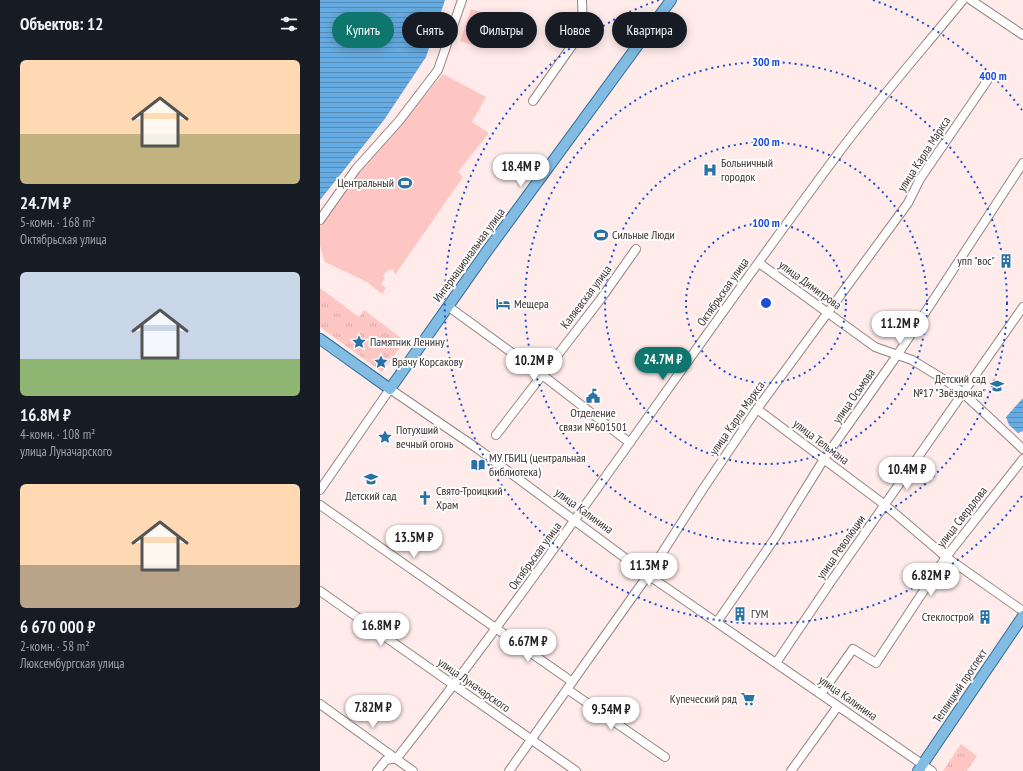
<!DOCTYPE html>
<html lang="ru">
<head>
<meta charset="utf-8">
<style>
  body { margin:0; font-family:"PT Sans Narrow",sans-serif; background:#20242c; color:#f1f3f6; height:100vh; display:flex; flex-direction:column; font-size:15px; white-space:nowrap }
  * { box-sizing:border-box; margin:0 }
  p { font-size:13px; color:#9ea1a6 }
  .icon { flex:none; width:22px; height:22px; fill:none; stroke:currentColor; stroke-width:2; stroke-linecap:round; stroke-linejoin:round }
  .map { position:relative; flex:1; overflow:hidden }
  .sheet { display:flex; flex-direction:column; background:#171b24; width:320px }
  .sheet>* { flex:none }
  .banner { position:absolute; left:12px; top:12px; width:380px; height:36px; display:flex; gap:8px }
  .price { position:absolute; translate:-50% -34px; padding:0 9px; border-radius:14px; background:#fff; color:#222; font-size:13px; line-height:26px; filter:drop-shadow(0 1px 2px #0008) }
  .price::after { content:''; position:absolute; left:50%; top:24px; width:12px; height:9px; margin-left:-6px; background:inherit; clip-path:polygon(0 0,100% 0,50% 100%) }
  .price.current { background:#0f766e; color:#fff }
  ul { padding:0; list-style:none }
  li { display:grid; align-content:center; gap:8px; height:212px; padding:0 20px }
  li span { display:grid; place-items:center; height:124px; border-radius:6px; color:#555 }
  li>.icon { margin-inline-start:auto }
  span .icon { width:72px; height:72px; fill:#fffc; stroke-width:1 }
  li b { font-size:17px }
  h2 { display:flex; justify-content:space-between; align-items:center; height:48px; padding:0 20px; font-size:17px }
  .tag { padding:0 14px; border-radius:18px; background:#171b24; box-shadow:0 2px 10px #0003; font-size:14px; line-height:36px }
  .tag.current { background:#0f766e; color:#fff }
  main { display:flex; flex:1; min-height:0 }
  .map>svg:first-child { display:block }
  .grass { fill:url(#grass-tufts) }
  .pitch { fill:#fdc6c3 }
  .water { fill:url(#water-rules) }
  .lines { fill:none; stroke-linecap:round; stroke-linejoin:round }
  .minor-casing { stroke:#998382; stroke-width:10 }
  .major-casing { stroke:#336e99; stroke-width:12 }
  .minor { stroke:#fff; stroke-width:8 }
  .major { stroke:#82bce3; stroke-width:10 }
  .ring { fill:none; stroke:#1d4ed8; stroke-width:2; stroke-dasharray:2 4 }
  .labels { text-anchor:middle; stroke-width:4; stroke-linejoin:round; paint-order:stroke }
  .street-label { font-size:12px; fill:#3b3231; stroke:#fdfdfd }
  .poi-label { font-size:12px; fill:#3b3231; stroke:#fdfdfd; text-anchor:start }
  .centre { fill:#1d4ed8; stroke:#fdfdfd; stroke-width:2 }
  .ring-label { font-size:12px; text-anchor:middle; font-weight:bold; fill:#1d4ed8; stroke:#fdfdfd; stroke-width:4; stroke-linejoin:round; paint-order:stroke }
</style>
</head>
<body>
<main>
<section class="sheet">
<h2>Объектов: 12<svg class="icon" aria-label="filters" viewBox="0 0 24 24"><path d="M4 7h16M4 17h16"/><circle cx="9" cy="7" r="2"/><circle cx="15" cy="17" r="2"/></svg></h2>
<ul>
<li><span style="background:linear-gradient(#ffd9b3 60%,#c2b280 0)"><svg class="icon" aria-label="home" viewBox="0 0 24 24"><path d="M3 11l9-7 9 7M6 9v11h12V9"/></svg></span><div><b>24.7M ₽</b><p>5-комн. · 168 m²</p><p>Октябрьская улица</p></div></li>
<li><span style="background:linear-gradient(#c9d6e8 70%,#8fb573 0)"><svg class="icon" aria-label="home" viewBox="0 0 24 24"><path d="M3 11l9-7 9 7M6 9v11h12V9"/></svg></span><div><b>16.8M ₽</b><p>4-комн. · 108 m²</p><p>улица Луначарского</p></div></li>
<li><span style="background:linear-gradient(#ffd9b3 65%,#b9a48a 0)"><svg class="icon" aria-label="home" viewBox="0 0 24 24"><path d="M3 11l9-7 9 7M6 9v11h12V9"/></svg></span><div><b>6 670 000 ₽</b><p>2-комн. · 58 m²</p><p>Люксембургская улица</p></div></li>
</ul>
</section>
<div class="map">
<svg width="703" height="771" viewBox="0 0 703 771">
  <defs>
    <pattern id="grass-tufts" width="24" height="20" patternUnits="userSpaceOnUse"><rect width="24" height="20" fill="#fdc6c3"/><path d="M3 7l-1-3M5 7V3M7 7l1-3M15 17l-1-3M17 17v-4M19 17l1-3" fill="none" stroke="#daaba8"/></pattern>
    <pattern id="water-rules" width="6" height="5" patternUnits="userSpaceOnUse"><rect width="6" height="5" fill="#66abe1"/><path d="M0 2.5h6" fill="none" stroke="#558cb7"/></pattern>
  </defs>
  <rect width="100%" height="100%" fill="#feebea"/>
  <path class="grass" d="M0 288 39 317 44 310 85 341 62 372 0 327Z
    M641 744 657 756 647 771H623Z"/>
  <path class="pitch" d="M151 9 167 14 156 46 140 41Z
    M123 74 166 97 152 122 169 133 138 172 143 177 75 275 73 269 67 271 63 276 65 278 61 284 66 288 62 294 47 282 5 262 0 246V226L56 149 75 131Z"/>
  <path class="water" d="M0 0H125L106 57 64 120 0 200Z
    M703 398V431L698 433 689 425 686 417Z"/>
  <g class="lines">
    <defs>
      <path id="minor" d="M651 0 703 35
        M213 101 263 30 262 0
        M0 220 36 169 79 121 118 70 142 0
        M439 263 555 347 592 360 628 382 643 393 703 449
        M129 307 221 374 310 443
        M437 409 565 505 626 557 703 611
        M176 435 280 300 316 249
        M0 490 70 389 158 449 328 575 612 771
        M0 505 251 681
        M0 591 256 771
        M397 622 455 538 504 459 578 354 703 163
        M456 663 512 580 703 307
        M247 689 345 757
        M501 694 533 649 556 663 626 557 703 459
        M0 704 93 771
        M57 771 66 760 77 758C232 561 370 352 520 151 559 99 602 50 643 0
        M189 771 328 575 383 489 437 409 588 203 600 179 667 81
        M471 771 518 706"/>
      <path id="major" d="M0 339 70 389 167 251 351 0
        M598 771 703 616"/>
    </defs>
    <use href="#minor" class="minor-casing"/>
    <use href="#major" class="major-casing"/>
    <use href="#minor" class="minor"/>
    <use href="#major" class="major"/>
  </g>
  <g class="ring">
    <circle cx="446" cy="303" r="80"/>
    <circle cx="446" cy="303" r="161"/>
    <circle cx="446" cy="303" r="241"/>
    <path d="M702 496A321 321 0 1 1 339 0M553 0A321 321 0 0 1 702 110"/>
  </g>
  <defs>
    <symbol id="hospital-bare" viewBox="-9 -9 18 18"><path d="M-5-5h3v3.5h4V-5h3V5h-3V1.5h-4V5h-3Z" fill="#2972a6" stroke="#fdfdfd" stroke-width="2.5" paint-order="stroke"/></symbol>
    <symbol id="stadium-bare" viewBox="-9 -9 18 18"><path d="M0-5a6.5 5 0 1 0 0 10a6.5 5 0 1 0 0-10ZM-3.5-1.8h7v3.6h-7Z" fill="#2972a6" stroke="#fdfdfd" stroke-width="2.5" paint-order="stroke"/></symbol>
    <symbol id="building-bare" viewBox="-9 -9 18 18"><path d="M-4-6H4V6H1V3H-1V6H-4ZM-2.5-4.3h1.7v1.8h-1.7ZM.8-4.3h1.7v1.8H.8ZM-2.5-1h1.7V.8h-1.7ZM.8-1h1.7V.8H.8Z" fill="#2972a6" stroke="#fdfdfd" stroke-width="2.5" paint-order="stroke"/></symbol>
    <symbol id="hotel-bare" viewBox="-9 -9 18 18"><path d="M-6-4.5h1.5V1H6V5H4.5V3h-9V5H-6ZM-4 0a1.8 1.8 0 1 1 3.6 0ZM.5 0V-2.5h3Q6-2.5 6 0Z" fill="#2972a6" stroke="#fdfdfd" stroke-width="2.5" paint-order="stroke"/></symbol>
    <symbol id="sight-bare" viewBox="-9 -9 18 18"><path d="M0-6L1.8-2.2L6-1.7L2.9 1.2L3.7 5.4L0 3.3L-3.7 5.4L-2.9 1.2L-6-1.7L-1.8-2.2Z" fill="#2972a6" stroke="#fdfdfd" stroke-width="2.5" paint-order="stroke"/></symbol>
    <symbol id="school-bare" viewBox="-9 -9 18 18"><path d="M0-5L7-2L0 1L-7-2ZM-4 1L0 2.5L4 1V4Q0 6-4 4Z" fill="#2972a6" stroke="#fdfdfd" stroke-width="2.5" paint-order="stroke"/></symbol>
    <symbol id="civic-bare" viewBox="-9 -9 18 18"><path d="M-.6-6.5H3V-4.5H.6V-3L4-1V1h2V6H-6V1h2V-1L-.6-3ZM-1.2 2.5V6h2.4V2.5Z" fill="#2972a6" stroke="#fdfdfd" stroke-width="2.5" paint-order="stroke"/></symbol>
    <symbol id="library-bare" viewBox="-9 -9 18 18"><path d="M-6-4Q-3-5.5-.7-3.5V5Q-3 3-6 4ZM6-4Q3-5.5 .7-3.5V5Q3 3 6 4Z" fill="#2972a6" stroke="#fdfdfd" stroke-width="2.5" paint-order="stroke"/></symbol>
    <symbol id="church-bare" viewBox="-9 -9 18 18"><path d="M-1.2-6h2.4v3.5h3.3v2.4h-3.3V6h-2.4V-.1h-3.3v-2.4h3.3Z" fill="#2972a6" stroke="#fdfdfd" stroke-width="2.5" paint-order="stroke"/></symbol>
    <symbol id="supermarket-bare" viewBox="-9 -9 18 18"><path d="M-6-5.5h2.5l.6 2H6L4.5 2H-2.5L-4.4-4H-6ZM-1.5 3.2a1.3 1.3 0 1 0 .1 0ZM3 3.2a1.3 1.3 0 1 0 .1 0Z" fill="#2972a6" stroke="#fdfdfd" stroke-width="2.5" paint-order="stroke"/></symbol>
  </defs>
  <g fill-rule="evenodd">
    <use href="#hospital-bare" x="380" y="160" width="20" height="20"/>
    <use href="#stadium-bare" x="75" y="173" width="20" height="20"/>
    <use href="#stadium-bare" x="271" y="225" width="20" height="20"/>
    <use href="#building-bare" x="676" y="251" width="20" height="20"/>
    <use href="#hotel-bare" x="173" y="294" width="20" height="20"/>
    <use href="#sight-bare" x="29" y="332" width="20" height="20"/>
    <use href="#sight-bare" x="51" y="352" width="20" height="20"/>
    <use href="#school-bare" x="667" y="376" width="20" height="20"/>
    <use href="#civic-bare" x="263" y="386" width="20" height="20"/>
    <use href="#sight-bare" x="55" y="427" width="20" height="20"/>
    <use href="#library-bare" x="148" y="455" width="20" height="20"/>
    <use href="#school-bare" x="41" y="469" width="20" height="20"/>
    <use href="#church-bare" x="95" y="488" width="20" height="20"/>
    <use href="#building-bare" x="410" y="604" width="20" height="20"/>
    <use href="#building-bare" x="655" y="607" width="20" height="20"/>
    <use href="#supermarket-bare" x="418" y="689" width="20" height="20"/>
  </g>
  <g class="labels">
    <g class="street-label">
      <text transform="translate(604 154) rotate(-57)" y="4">улица Карла Маркса</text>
      <text transform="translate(149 255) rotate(-54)" y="4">Интернациональная улица</text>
      <text transform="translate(490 285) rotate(36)" y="4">улица Димитрова</text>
      <text transform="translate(403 292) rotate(-55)" y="4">Октябрьская улица</text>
      <text transform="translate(266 297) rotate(-53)" y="4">Каляевская улица</text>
      <text transform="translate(534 396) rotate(-55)" y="4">улица Осьмова</text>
      <text transform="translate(417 418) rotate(-55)" y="4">улица Карла Маркса</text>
      <text transform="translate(501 442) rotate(37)" y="4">улица Тельмана</text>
      <text transform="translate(264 511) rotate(36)" y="4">улица Калинина</text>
      <text transform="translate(642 517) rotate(-52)" y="4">улица Свердлова</text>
      <text transform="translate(521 547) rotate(-55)" y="4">улица Революции</text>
      <text transform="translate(215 556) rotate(-54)" y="4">Октябрьская улица</text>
      <text transform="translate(154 685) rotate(35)" y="4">улица Луначарского</text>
      <text transform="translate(640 686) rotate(-56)" y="4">Теплицкий проспект</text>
      <text transform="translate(528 698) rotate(35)" y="4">улица Калинина</text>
    </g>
    <g class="poi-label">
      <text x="401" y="167">Больничный<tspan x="401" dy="14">городок</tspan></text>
      <text x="74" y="187" text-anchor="end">Центральный</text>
      <text x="292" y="239">Сильные Люди</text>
      <text x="675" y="265" text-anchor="end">упп "вос"</text>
      <text x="194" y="308">Мещера</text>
      <text x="50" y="346">Памятник Ленину</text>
      <text x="72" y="366">Врачу Корсакову</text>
      <text x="666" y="383" text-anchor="end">Детский сад<tspan x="666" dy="14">№17 "Звёздочка"</tspan></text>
      <text x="273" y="417" text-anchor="middle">Отделение<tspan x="273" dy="14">связи №601501</tspan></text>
      <text x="76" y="434">Потухший<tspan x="76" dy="14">вечный огонь</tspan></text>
      <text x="169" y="462">МУ ГБИЦ (центральная<tspan x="169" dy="14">библиотека)</tspan></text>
      <text x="116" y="495">Свято-Троицкий<tspan x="116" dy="14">Храм</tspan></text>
      <text x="51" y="500" text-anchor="middle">Детский сад</text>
      <text x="431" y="618">ГУМ</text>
      <text x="654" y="621" text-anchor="end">Стеклострой</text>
      <text x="417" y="703" text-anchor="end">Купеческий ряд</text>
    </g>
  </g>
  <circle cx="446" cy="303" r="6" class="centre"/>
  <g class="ring-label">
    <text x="446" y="66">300 m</text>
    <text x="673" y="80">400 m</text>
    <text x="446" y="146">200 m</text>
    <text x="446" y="227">100 m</text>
  </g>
</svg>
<b class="price" style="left:201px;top:188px">18.4M ₽</b>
<b class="price" style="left:580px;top:345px">11.2M ₽</b>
<b class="price current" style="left:343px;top:381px">24.7M ₽</b>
<b class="price" style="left:214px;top:382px">10.2M ₽</b>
<b class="price" style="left:587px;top:491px">10.4M ₽</b>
<b class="price" style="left:94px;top:559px">13.5M ₽</b>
<b class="price" style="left:329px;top:587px">11.3M ₽</b>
<b class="price" style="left:611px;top:597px">6.82M ₽</b>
<b class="price" style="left:61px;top:647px">16.8M ₽</b>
<b class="price" style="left:208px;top:663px">6.67M ₽</b>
<b class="price" style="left:53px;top:729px">7.82M ₽</b>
<b class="price" style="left:291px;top:731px">9.54M ₽</b>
<div class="banner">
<a class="tag current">Купить</a>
<a class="tag">Снять</a>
<a class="tag">Фильтры</a>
<a class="tag">Новое</a>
<a class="tag">Квартира</a>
</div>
</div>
</main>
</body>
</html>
